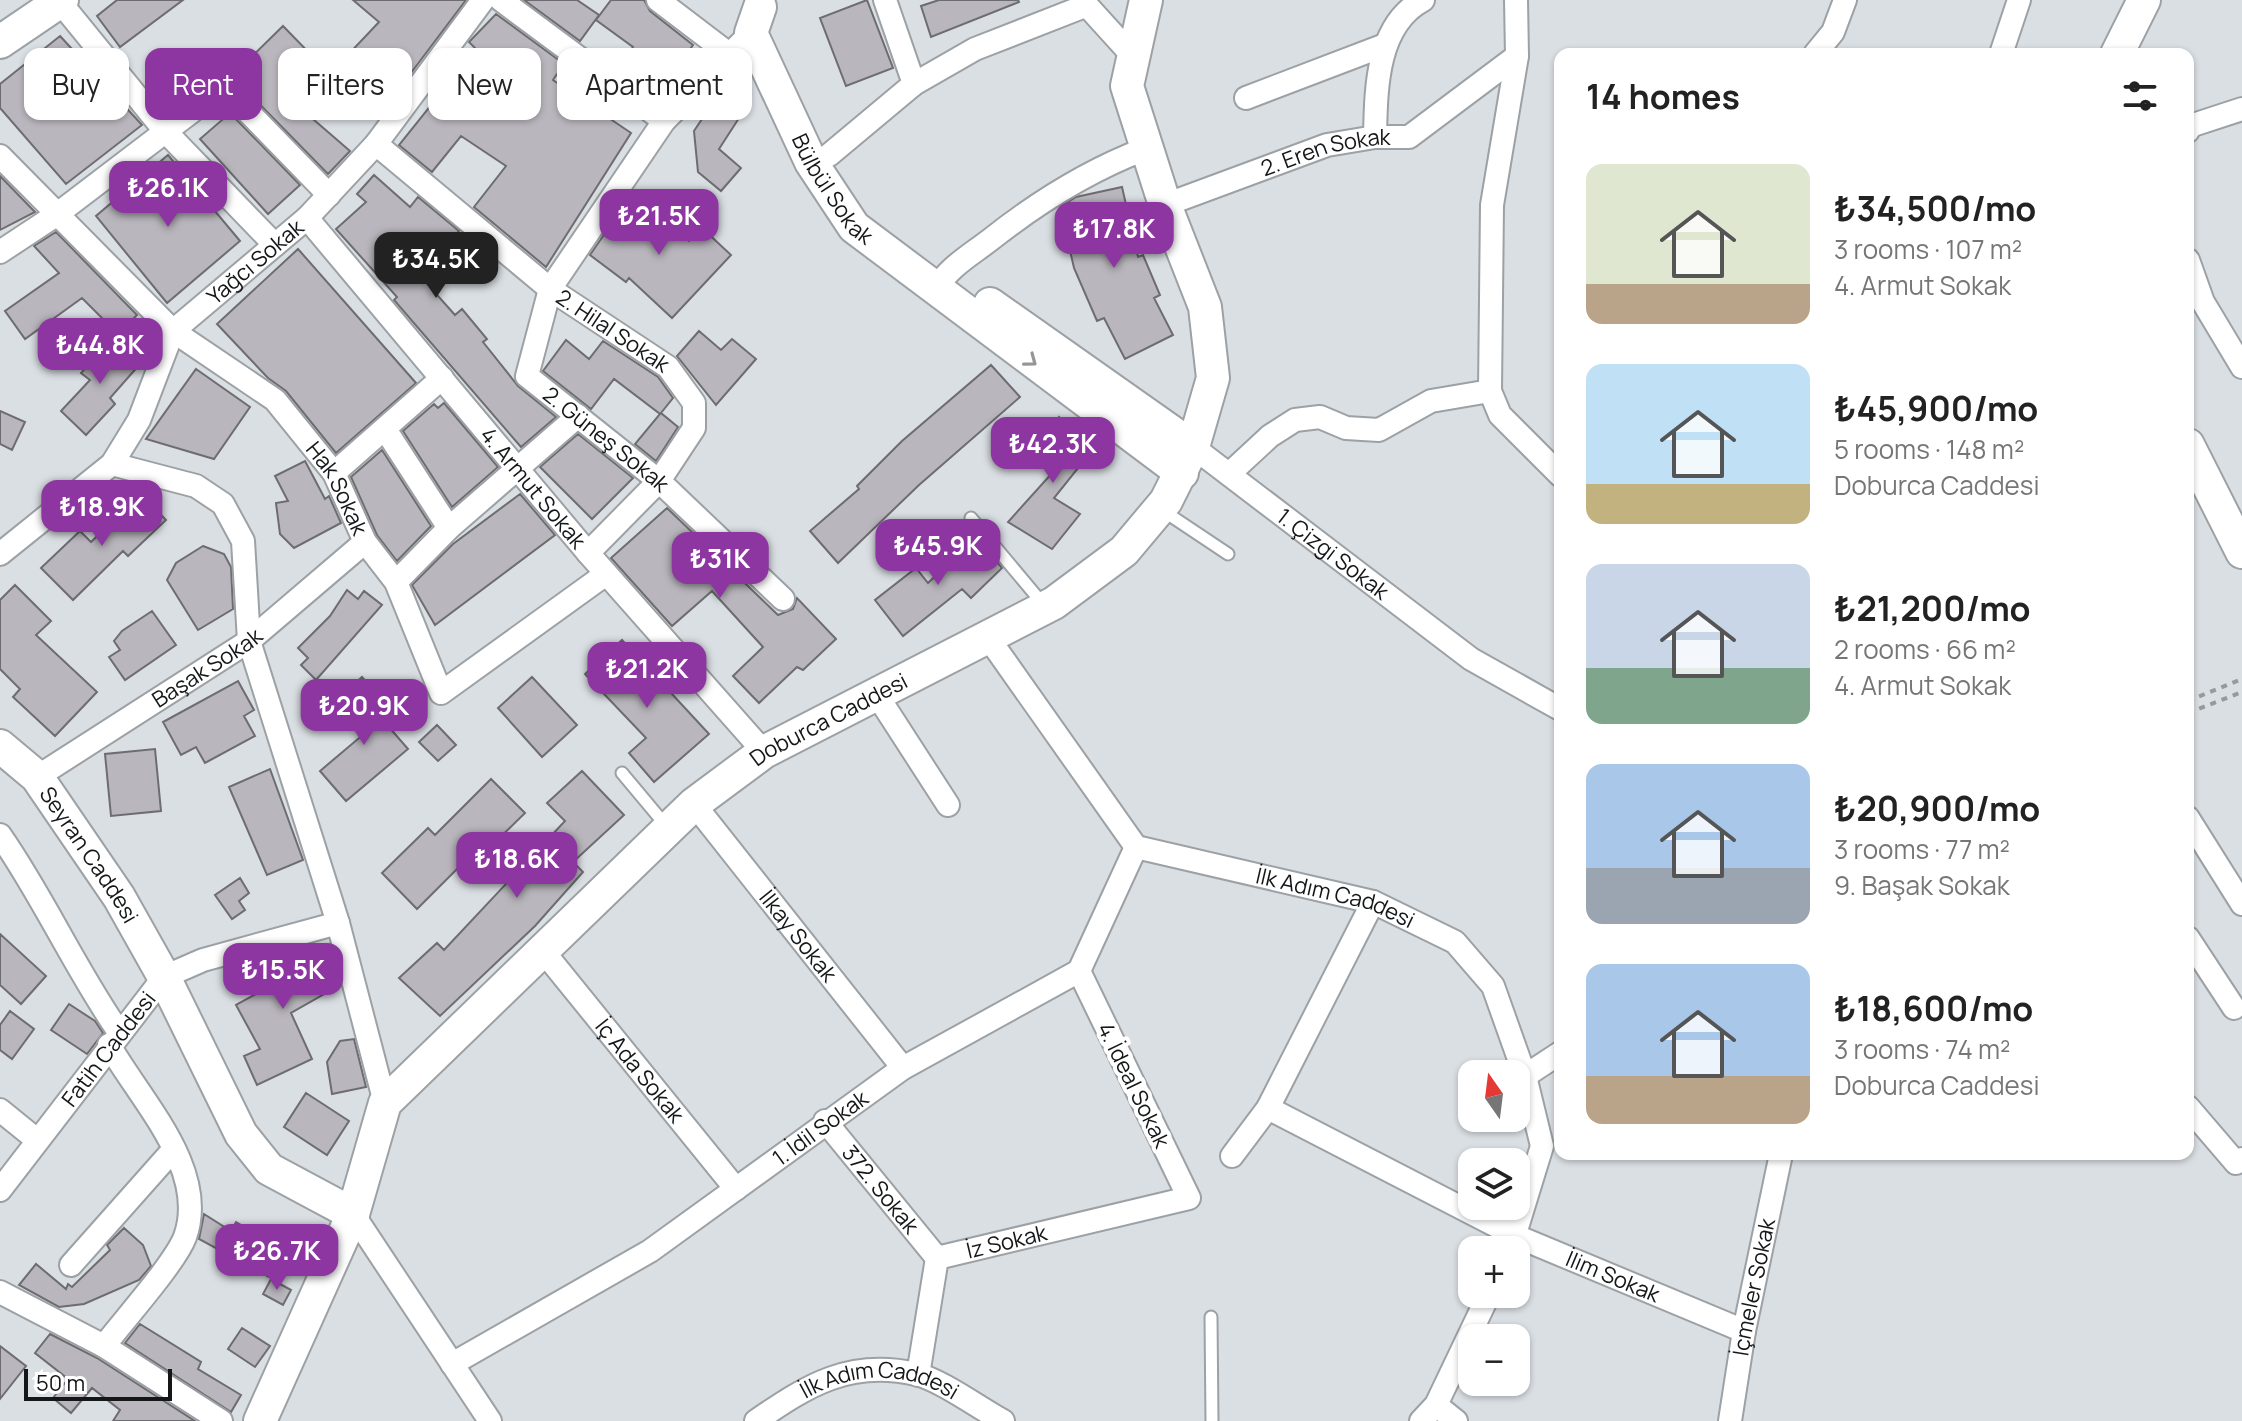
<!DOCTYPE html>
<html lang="en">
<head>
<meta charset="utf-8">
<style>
  body { margin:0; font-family:Manrope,sans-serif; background:#f6f6f6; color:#222; height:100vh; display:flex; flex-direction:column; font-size:30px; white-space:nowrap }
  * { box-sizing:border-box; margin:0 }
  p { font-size:26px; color:#767676 }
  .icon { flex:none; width:44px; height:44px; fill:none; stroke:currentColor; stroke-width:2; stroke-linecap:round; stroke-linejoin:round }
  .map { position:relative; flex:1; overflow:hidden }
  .drawer { position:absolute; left:1554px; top:48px; width:640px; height:1112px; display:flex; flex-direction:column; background:#fff; border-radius:16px; box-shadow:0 2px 6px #0004 }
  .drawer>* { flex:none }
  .top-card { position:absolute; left:24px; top:48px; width:760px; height:72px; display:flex; gap:16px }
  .needle { width:52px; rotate:346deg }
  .buttons { position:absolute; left:1458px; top:1060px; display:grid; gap:16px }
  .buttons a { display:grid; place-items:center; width:72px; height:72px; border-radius:16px; background:#fff; box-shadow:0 2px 6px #0004; font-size:40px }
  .scale { position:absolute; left:24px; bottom:20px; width:148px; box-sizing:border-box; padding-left:8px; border:4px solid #141617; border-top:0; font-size:22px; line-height:28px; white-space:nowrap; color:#141617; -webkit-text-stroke:6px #fff; paint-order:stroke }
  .price { position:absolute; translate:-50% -68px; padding:0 18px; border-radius:16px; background:#8d35a1; color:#fff; font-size:26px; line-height:52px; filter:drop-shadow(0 2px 4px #0008) }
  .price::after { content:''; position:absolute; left:50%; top:48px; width:24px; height:18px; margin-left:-12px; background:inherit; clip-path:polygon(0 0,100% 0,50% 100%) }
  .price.active { background:#222; color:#fff }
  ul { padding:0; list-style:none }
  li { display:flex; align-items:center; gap:24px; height:200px; padding:0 32px }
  li span { display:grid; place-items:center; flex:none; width:224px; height:160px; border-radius:16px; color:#555 }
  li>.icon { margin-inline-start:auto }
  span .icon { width:96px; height:96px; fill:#fffc; stroke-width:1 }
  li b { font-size:34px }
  h2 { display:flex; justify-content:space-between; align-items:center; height:96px; padding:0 32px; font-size:34px }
  .chip { padding:0 28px; border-radius:16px; background:#fff; box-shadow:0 2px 6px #0004; font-size:28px; line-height:72px }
  .chip.active { background:#8d35a1; color:#fff }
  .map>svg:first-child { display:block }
  .building { fill:#b9b7bd; stroke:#6d6c71; stroke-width:2 }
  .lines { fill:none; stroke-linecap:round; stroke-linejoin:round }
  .lane-casing { stroke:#9ca1a5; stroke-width:15 }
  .street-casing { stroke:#9ca1a5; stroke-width:26 }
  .secondary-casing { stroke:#9ca1a5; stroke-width:36 }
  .path { stroke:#969a9d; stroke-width:4; stroke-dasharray:6 6; stroke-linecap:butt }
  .lane { stroke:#fff; stroke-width:11 }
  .street { stroke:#fff; stroke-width:22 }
  .secondary { stroke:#fff; stroke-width:32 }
  .oneway { stroke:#959697 }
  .labels { text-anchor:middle; stroke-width:8; stroke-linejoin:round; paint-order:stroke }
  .street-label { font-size:22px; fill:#141617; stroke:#fff }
</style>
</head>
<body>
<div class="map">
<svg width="2242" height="1421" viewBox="0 0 2242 1421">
  <rect width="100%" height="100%" fill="#dadfe3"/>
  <path class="building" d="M117 0H183L120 47 97 16Z
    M353 0H466L386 106 367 88 371 84 345 58 379 22Z
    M524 0H577L599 15 580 41Z
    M611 0H644L650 11 693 45 656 98 618 69 633 47 596 20Z
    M867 0 893 68 846 86 820 18Z
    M939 0H1018L1019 2 931 37 921 6Z
    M496 14 564 64 553 80 631 133 546 267 474 207 506 166 461 136 432 172 399 145 476 49 469 42Z
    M283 26 319 63 290 89 316 115 313 119 350 151 328 174 232 76Z
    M60 36 142 125 66 184 0 108V84Z
    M714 101 739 118 719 149 741 168 721 191 698 172 694 131Z
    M230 113 300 185 268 214 200 139Z
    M168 155 240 241 167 303 96 216Z
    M374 175 410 207 418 197 459 231 421 277 455 315 462 309 487 339 483 342 518 386 556 417 521 447 394 300 397 297 336 229 366 202 357 194Z
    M0 176 35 212 0 230Z
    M1122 187 1138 257 1143 255 1160 295 1154 298 1173 335 1125 359 1104 318 1097 321 1074 268 1060 207 1076 197Z
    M630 197 689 241 702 228 731 255 672 318 629 278 626 282 590 255Z
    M56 232 137 315 118 334 82 298 25 339 5 311 59 273 34 246Z
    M298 249 416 383 336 453 286 391 268 378 217 324Z
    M699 331 721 350 732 339 756 359 716 405 677 356Z
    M111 339 140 364 110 398 115 404 86 435 61 411 90 380 81 373Z
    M566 340 589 359 603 341 658 377 673 398 661 413 678 427 656 461 635 444 660 414 614 379 591 409 543 371Z
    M991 365 1020 397 919 485 838 563 810 531 859 489 857 486 902 441Z
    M196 369 250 407 214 459 146 439Z
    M444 403 498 467 452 507 403 431 434 404 438 408Z
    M0 411 25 422 12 450 0 444Z
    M1059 417 1095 447 1054 498 1080 514 1052 549 1008 522 1053 472 1030 453Z
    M578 434 633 478 592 519 540 467Z
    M382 450 431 526 397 561 377 535 351 477Z
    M305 461 325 499 329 496 341 523 294 548 280 534 276 503 288 501 275 476Z
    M141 494 166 520 128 556 123 551 73 600 41 568 80 531 91 542Z
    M520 494 555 535 435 625 412 585 453 544Z
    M667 508 778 615 793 609 797 598 836 639 803 670 797 667 759 703 733 676 763 647 712 591 672 626 611 558Z
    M976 537 1002 568 971 598 962 589 903 636 875 600 916 568 928 583Z
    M203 546 224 554 231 567 233 609 198 630 167 580 176 563Z
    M15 585 51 621 36 635 97 692 55 736 13 697 20 689 0 669V600Z
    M347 590 358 599 364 591 382 605 316 680 301 665 308 658 298 648 330 616Z
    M152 611 176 645 125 680 109 657 120 650 114 641 122 631Z
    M622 640 709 734 654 782 629 753 646 738 585 674Z
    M362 677 377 694 368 703 408 749 346 801 320 771 371 728 341 696Z
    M532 677 577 725 542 757 498 708Z
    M238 681 254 710 244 716 255 736 205 763 196 747 181 755 163 722Z
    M437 725 456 745 438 761 419 742Z
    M155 749 161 811 111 816 105 754Z
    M270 769 303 860 267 875 229 787Z
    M582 771 624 815 573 862 583 872 535 926 440 1016 399 978 437 943 444 950 565 821 547 803Z
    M491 779 525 813 483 854 477 849 417 909 382 873 428 828 435 835Z
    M240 878 249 893 239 901 245 910 232 919 215 895Z
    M0 934 46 976 21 1004 0 985Z
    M298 948 307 964 325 954 340 985 291 1013 312 1059 257 1085 244 1056 260 1049 236 1005 263 990 252 970Z
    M69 1004 95 1021 103 1033 87 1054 51 1030Z
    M10 1011 34 1029 12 1059 0 1050V1025Z
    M354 1039 366 1087 332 1094 327 1062 340 1041Z
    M306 1093 349 1121 327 1155 284 1127Z
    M204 1214 231 1231 236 1222 262 1237 258 1243 281 1257 269 1277 199 1239Z
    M124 1228 143 1245 151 1266 139 1280 84 1304 59 1307 19 1285 36 1264 66 1289 68 1284 72 1287 110 1250 107 1245Z
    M271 1279 291 1290 283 1305 263 1294Z
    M140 1324 201 1362 198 1369 241 1395 231 1412 125 1343Z
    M242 1328 270 1346 255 1367 228 1349Z
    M50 1334 97 1358 195 1421H113L120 1410 92 1388 71 1413 53 1398 68 1379 35 1353Z
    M0 1346 26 1366 0 1399Z"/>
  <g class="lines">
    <defs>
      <path id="lane" d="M1162 510 1228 554
        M971 518 1043 604
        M622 773 668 828
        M1211 1317 1212 1421"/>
      <g id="street">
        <path d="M501 0 664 121"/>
        <path d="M658 0 729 54"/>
        <path d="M885 0 914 84"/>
        <path d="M1082 0 1131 54"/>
        <path d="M1516 0 1517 56 1492 205 1490 391 1500 415 1560 475"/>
        <path d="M60 2 165 131 275 245"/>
        <path id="s1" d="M751 33 664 121 550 289 527 376 659 481 783 599"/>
        <path d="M1815 54 1833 32 1845 0"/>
        <path d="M2001 54 2019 0"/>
        <path d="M1246 98 1385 45"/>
        <path d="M2188 131 2190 126 2242 109"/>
        <path d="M1375 137C1376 90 1376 25 1423 0"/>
        <path id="s2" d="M376 144 550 289 668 367 694 403V428L659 481 588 553"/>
        <path d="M829 155 914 84 975 49 1085 6"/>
        <path id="s3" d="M0 156 173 331 275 400 334 473 365 542 396 582 441 693 606 574"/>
        <path id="s4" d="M1165 205 1327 145 1375 137H1409L1517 56"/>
        <path id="s5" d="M307 218 588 553 764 752"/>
        <path d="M0 252 56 215 224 87 329 195"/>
        <path d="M2188 260 2203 302 2242 367"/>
        <path d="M935 290C949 267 969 256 990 240 1038 202 1087 171 1145 149"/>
        <path d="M385 429 449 528"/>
        <path id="s6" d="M1193 447 1471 659 1560 709"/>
        <path d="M112 464 196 486 223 504 243 541 249 641 338 923 385 1103"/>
        <path d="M334 473 442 378"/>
        <path d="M1229 474 1270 436 1295 420 1320 417 1346 428 1379 430 1431 401 1490 391"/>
        <path id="s7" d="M0 554 112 464 139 420 173 331 307 218 376 144 483 0"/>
        <path d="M396 582 449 528 578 416"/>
        <path id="s8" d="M987 636 1136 847 1373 902 1455 942 1493 986 1525 1076 1542 1146 1510 1250"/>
        <path d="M875 692 948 805"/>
        <path id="s9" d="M37 777 249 641 365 542"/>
        <path id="s10" d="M694 804 903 1068"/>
        <path d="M2188 818 2242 904"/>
        <path d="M0 835C44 898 75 969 119 1032"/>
        <path d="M2188 938 2234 1008"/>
        <path id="s11" d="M543 951 736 1189"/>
        <path d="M1525 1076 1560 1053"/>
        <path d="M2188 1107 2236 1163 2242 1159"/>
        <path id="s12" d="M1268 1108 1516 1236 1744 1331"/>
        <path d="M0 1110 37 1140"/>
        <path id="s13" d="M825 1121 937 1258"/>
        <path d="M1232 1156 1268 1108 1373 902"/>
        <path id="s14" d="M0 1190 164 977 203 960 338 923"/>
        <path d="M353 1214 490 1421"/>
        <path d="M71 1265 174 1149"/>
        <path d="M0 1292 104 1346 221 1421"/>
        <path d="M104 1346C123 1321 175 1263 185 1237 209 1170 141 1101 109 1045"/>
        <path id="s15" d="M452 1364 650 1251 903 1068 1079 971 1136 847"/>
        <path id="s16" d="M918 1375 937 1258 1189 1198 1079 971"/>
        <path d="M1436 1405 1456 1421"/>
        <path id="s17" d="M756 1421C808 1385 850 1359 916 1374 941 1380 979 1408 1003 1421"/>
        <path d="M1421 1421 1436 1405 1489 1294"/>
        <path id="s18" d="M1730 1421 1744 1331 1781 1154"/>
      </g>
      <g id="secondary">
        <path id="s19" d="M760 7 751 33 811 162 854 227 1182 473"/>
        <path d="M0 42 62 0"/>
        <path d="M2117 54 2144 0"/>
        <path d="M990 304 1193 447"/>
        <path d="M2188 445 2242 552"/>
        <path id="s20" d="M0 746 37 777 119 897 164 977 241 1134 269 1169 353 1214"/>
        <path id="s21" d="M260 1421 353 1214 385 1103 694 804 764 752 1054 603 1124 551 1166 501 1193 447 1213 378 1205 307 1165 205 1127 86 1146 0"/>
      </g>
    </defs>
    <use href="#lane" class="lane-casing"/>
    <use href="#street" class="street-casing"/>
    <use href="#secondary" class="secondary-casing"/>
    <path class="path" d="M2188 701 2242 679
      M2188 713 2242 692"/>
    <use href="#lane" class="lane"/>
    <use href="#street" class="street"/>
    <use href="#secondary" class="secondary"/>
  </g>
  <defs><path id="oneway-chevron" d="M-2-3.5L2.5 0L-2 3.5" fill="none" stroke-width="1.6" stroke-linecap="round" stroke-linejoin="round" transform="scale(2)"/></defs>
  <use class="oneway" href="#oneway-chevron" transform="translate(1031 361) rotate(37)"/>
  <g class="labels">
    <g class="street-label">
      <text dy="8" stroke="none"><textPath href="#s4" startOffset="170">2. Eren Sokak</textPath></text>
      <text dy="8" stroke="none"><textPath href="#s19" startOffset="204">Bülbül Sokak</textPath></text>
      <text dy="8" stroke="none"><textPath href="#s7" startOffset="398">Yağcı Sokak</textPath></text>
      <text dy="8" stroke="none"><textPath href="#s2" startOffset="302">2. Hilal Sokak</textPath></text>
      <text dy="8" stroke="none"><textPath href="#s1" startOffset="518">2. Güneş Sokak</textPath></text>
      <text dy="8" stroke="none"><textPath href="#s5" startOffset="352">4. Armut Sokak</textPath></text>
      <text dy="8" stroke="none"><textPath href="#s3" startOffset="478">Hak Sokak</textPath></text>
      <text dy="8" stroke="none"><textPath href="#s6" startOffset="176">1. Çizgi Sokak</textPath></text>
      <text dy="8" stroke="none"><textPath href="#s9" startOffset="202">Başak Sokak</textPath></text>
      <text dy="8" stroke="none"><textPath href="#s21" startOffset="932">Doburca Caddesi</textPath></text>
      <text dy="8" stroke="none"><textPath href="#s20" startOffset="142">Seyran Caddesi</textPath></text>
      <text dy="8" stroke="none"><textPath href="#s8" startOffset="464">İlk Adım Caddesi</textPath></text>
      <text dy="8" stroke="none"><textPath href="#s10" startOffset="168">İlkay Sokak</textPath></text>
      <text dy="8" stroke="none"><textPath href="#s14" startOffset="178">Fatih Caddesi</textPath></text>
      <text dy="8" stroke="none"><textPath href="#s11" startOffset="154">İç Ada Sokak</textPath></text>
      <text transform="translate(1134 1085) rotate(64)" y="8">4. İdeal Sokak</text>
      <text dy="8" stroke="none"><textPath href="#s15" startOffset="438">1. İdil Sokak</textPath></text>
      <text dy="8" stroke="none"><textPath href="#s13" startOffset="88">372. Sokak</textPath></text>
      <text dy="8" stroke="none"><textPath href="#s16" startOffset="190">İz Sokak</textPath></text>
      <text dy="8" stroke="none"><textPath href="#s12" startOffset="384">İlim Sokak</textPath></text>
      <text dy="8" stroke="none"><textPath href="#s18" startOffset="136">İçmeler Sokak</textPath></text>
      <text dy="8" stroke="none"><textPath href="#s17" startOffset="136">İlk Adım Caddesi</textPath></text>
    </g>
  </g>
</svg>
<div class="buttons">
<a><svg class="needle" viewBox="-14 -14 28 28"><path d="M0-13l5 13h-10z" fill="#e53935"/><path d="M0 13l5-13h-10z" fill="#767676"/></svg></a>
<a><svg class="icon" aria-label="layers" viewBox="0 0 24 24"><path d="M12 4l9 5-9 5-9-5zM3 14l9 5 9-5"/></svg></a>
<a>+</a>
<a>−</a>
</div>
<div class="scale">50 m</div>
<b class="price" style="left:168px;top:229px">₺26.1K</b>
<b class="price" style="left:659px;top:257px">₺21.5K</b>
<b class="price" style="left:1114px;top:270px">₺17.8K</b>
<b class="price active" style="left:436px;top:300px">₺34.5K</b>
<b class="price" style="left:100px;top:386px">₺44.8K</b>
<b class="price" style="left:1053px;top:485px">₺42.3K</b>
<b class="price" style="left:102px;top:548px">₺18.9K</b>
<b class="price" style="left:938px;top:587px">₺45.9K</b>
<b class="price" style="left:720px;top:600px">₺31K</b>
<b class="price" style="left:647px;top:710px">₺21.2K</b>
<b class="price" style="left:364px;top:747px">₺20.9K</b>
<b class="price" style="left:517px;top:900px">₺18.6K</b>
<b class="price" style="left:283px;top:1011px">₺15.5K</b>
<b class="price" style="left:277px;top:1292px">₺26.7K</b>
<div class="top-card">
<a class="chip">Buy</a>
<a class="chip active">Rent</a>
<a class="chip">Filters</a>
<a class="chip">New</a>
<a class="chip">Apartment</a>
</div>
<section class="drawer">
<h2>14 homes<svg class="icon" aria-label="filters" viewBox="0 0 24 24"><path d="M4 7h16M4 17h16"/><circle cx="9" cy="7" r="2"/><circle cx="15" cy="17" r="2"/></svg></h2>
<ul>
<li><span style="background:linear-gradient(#dfe7d0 75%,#b9a48a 0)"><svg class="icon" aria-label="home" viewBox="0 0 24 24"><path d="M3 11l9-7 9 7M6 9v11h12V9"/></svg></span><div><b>₺34,500/mo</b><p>3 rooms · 107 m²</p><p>4. Armut Sokak</p></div></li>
<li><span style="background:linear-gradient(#bfe0f5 75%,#c2b280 0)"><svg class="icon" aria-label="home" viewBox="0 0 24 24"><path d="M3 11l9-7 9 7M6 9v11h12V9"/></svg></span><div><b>₺45,900/mo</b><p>5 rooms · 148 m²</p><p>Doburca Caddesi</p></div></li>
<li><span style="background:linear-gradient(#c9d6e8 65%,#7fa58c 0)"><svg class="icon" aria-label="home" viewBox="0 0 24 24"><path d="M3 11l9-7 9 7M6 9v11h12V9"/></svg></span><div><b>₺21,200/mo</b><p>2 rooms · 66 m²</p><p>4. Armut Sokak</p></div></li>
<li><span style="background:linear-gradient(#a9c7e8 65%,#9aa5b1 0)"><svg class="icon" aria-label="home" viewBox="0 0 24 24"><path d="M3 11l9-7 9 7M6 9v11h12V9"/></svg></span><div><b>₺20,900/mo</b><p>3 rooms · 77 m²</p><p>9. Başak Sokak</p></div></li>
<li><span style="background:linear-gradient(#a9c7e8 70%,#b9a48a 0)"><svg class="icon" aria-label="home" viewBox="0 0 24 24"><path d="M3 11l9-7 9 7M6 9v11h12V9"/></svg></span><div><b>₺18,600/mo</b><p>3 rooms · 74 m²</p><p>Doburca Caddesi</p></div></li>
</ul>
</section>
</div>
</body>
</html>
